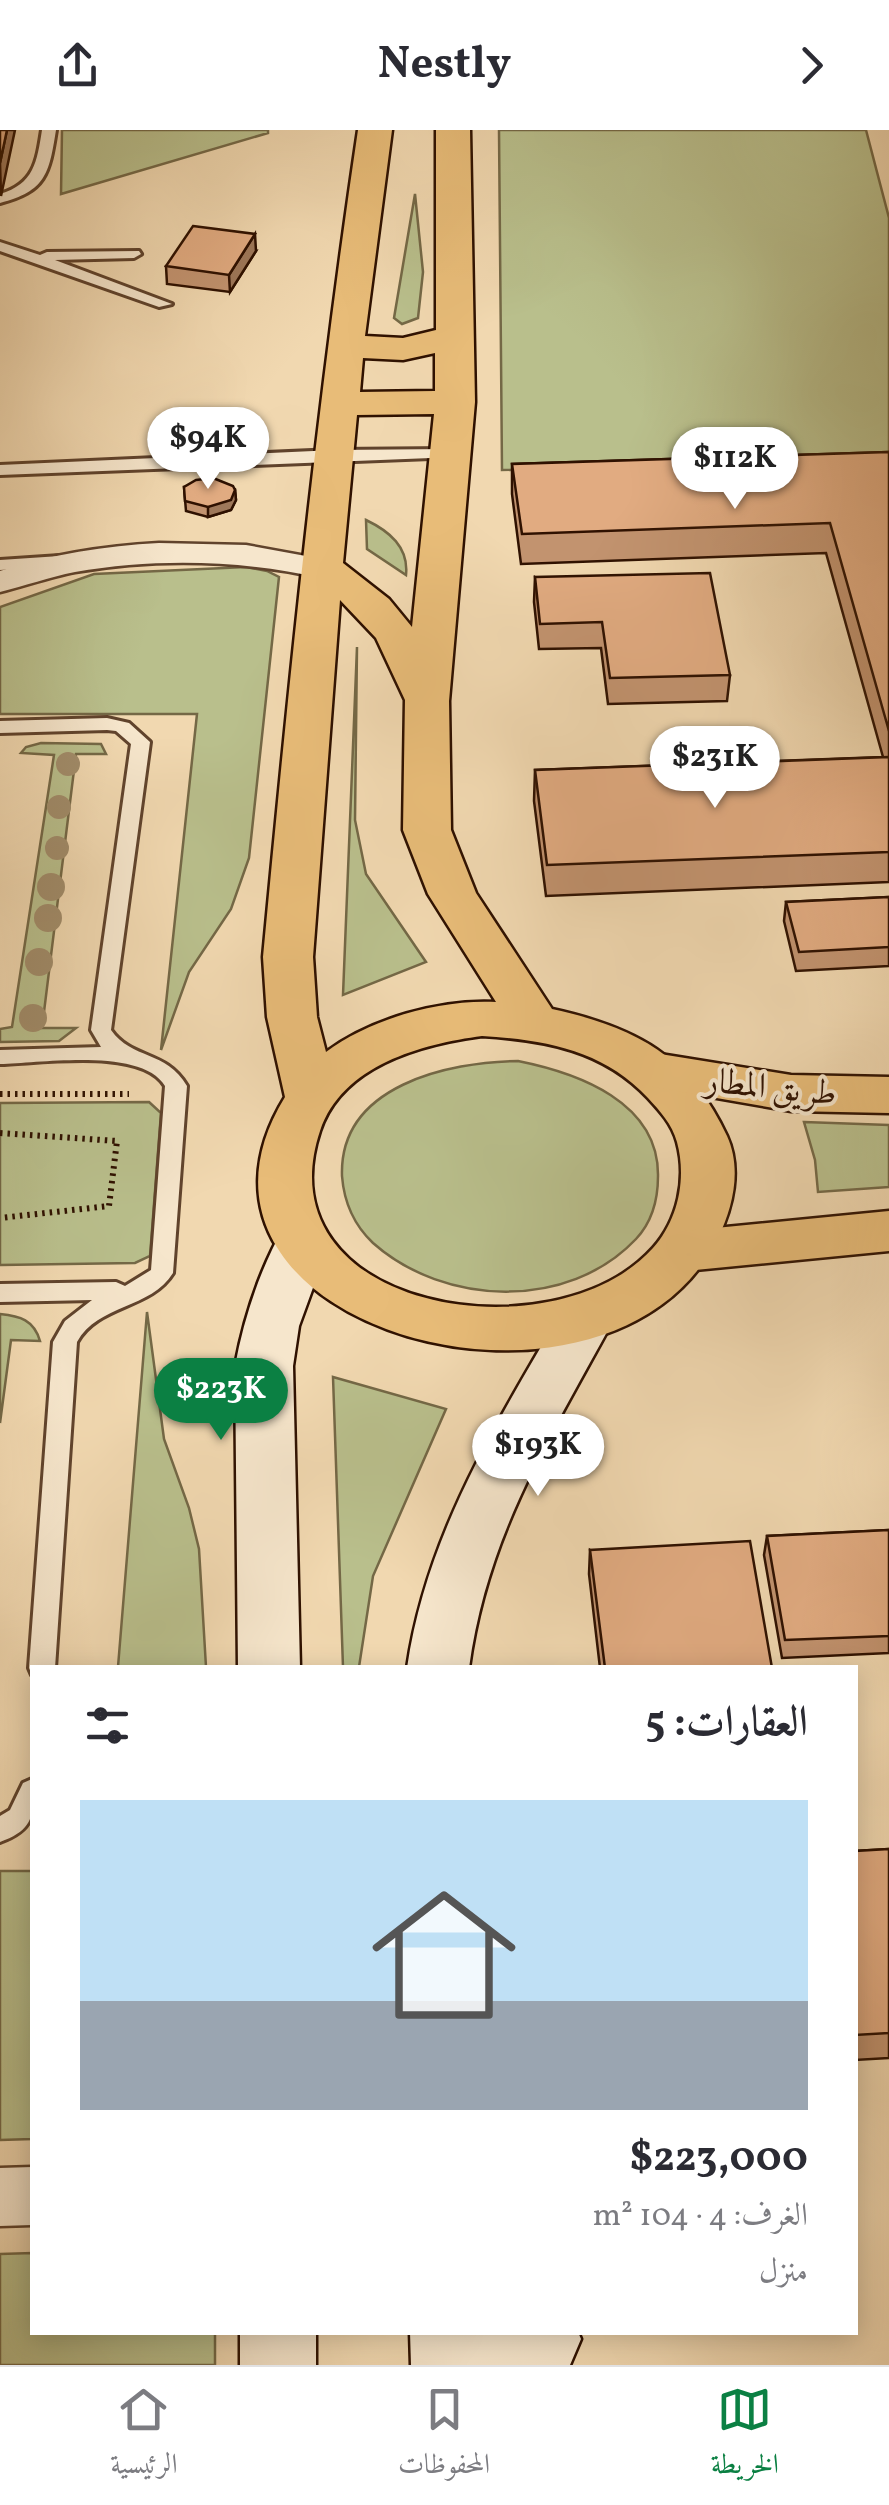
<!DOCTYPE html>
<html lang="ar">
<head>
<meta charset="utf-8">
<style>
  body { margin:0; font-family:Vollkorn,Amiri,serif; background:#f2f2f3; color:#2b2b33; direction:rtl; height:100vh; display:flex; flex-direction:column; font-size:38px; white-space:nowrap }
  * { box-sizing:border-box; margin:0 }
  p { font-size:32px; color:#7c7c81 }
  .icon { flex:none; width:55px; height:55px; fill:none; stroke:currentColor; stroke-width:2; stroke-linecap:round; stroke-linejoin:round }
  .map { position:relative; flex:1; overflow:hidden; direction:ltr }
  .details { position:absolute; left:30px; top:1535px; width:828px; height:670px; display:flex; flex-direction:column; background:#fff; border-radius:0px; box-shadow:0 5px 25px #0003; direction:rtl }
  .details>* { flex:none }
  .price { position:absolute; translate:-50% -85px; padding:0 22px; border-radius:35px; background:#fff; color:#222; font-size:32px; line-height:65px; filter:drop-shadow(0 2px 5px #0008) }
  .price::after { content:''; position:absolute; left:50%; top:60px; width:30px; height:22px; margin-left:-15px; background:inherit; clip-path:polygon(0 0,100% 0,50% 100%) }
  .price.current { background:#0b8043; color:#fff }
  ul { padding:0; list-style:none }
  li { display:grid; align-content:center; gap:20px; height:530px; padding:0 50px }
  li span { display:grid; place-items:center; height:310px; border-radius:0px; color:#555 }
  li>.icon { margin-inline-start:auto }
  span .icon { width:180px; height:180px; fill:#fffc; stroke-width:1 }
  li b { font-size:42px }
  h2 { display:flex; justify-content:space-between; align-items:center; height:120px; padding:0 50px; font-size:42px }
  header { display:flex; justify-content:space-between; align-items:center; height:130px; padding:0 50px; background:#fff; font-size:45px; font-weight:700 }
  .menu { display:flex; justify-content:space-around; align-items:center; height:140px; border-top:2px solid #e1e1e2; background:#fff; font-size:28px; color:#7c7c81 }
  .menu a { display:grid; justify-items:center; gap:5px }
  .menu .current { color:#0b8043 }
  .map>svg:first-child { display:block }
  .green { fill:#b9bf8c; stroke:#746846; stroke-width:2.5 }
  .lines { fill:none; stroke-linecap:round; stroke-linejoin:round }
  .service-casing { stroke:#60432c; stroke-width:6 }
  .minor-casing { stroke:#60432c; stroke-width:5 }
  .secondary-casing { stroke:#2f1100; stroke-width:5 }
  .primary-casing { stroke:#2f1100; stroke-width:5 }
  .trunk-casing { stroke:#2f1100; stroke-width:5 }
  .path { stroke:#2f1100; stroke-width:6; stroke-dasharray:2.5 5; stroke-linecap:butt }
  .service { fill:#f6e6cc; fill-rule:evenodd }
  .minor { fill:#f6e6cc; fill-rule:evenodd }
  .secondary { fill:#f6e6cc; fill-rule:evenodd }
  .primary { fill:#e8bc78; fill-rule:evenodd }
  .trunk { fill:#e8bc78; fill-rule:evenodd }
  .tree { fill:#a18c6a }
  .wall { fill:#c2936f; stroke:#2f1100; stroke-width:2.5 }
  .shaded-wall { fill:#9e785a; stroke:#2f1100; stroke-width:2.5 }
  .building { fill:#e1ab81; stroke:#2f1100; stroke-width:2.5 }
  .labels { text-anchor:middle; stroke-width:8; stroke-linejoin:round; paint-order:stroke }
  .street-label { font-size:35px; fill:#2f1100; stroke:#f6e6cc }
</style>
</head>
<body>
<header><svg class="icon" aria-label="forward" viewBox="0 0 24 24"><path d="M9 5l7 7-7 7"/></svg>Nestly<svg class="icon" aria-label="share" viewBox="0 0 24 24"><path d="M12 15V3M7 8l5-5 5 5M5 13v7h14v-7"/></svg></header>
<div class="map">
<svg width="889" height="2235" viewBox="0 0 889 2235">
  <rect width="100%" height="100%" fill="#f1d8b0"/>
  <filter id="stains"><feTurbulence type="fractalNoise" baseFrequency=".002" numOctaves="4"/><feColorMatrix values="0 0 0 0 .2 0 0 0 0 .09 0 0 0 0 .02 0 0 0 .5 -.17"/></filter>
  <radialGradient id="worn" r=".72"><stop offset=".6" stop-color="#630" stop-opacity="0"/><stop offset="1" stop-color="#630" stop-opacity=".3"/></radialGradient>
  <path class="green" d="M62 0H268V3L61 64Z
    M499 0H866L889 88V332L502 340Z
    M415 64 423 142 418 188 402 194 394 188Z
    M366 390C389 401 409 417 406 445L367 419Z
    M246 437 267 441 279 447 249 728 231 779 189 842 161 920 197 584H0V477L94 444Z
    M357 517 355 690 366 744 426 832 343 865Z
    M41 613 101 614 106 624H76L42 898H76L59 911 0 912V899L12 897 54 625 21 623 26 617Z
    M518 931C578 943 659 972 658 1046 658 1069 652 1092 636 1109 568 1181 444 1176 373 1113 354 1095 344 1072 342 1046 339 955 449 932 518 931Z
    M149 972 161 983 150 1126 135 1133 0 1135V973Z
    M804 992 889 995V1057L818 1062 815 1030Z
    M147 1182 164 1309 189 1378 199 1419 206 1537H118Z
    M0 1184C20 1186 34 1190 40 1211L11 1210 0 1293Z
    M333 1247 446 1279 373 1446 359 1537H343Z
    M0 1741H32V2009L0 2010Z
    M32 2123V2202L215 2203V2235H0V2124Z"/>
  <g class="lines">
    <defs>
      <path id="service" d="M42 0H56C49 44 46 61 0 73V64C34 54 37 32 42 0Z
        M0 112 40 125 47 122 139 121 141 124 134 128 55 130 172 174 159 177 0 121Z
        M450 319 458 324 456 327 0 345V335L335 320Z
        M60 426 66 427V435L0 440V430Z
        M107 588 129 593 150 612 111 900C132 930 166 920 187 956L173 1143C151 1179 98 1174 77 1212L55 1538H32V1545L29 1538 53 1212 65 1191 92 1170 0 1172V1154L116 1152 125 1156 151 1140 165 956C142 917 41 933 0 934V920L101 917 91 900 131 614 116 601 107 600 0 603V591Z
        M32 1649C34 1683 36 1699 0 1712V1686L10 1680 23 1653Z"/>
      <path id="minor" d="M159 413 246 415 333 431 338 438 333 445 321 448C240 430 157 428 75 442 49 447 25 456 0 462V441C52 424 105 416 159 413Z
        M32 2037V2095L0 2096V2038Z"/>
      <path id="secondary" d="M303 1091 322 1097 330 1111 299 1196 293 1236 300 1538H238L235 1236C244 1188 260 1139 284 1097Z
        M587 1166 607 1172 615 1187C552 1304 487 1403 469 1538H407C427 1401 499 1290 567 1172Z
        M240 2202H316V2235H240Z
        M410 2202H578L581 2209 570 2235H411Z"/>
      <path id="primary" d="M358 0H392L365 206 403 208 436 200V0H470L475 272 449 571 451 700 476 763 552 879C635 897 690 926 727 1006 742 1039 733 1077 718 1108 611 1325 142 1200 285 967L267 887 263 827C289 550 317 275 358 0ZM435 223V261L360 262 363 228 403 230ZM434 284 412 497 389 469 343 433 357 285ZM340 470 376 508 405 570 403 700 428 764 496 872C440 869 370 889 326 922L317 887 313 827ZM482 906C545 910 603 920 648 968 660 981 672 994 677 1012 687 1049 678 1090 653 1118 554 1228 260 1181 320 1001 342 935 422 914 482 906Z"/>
      <path id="trunk" d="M654 923 791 945 889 947V983L791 981 636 954 628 941 636 928Z
        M889 1081V1121L685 1141 666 1135 657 1121 666 1107 685 1101Z"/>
    </defs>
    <use href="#service" class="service-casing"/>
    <use href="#minor" class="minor-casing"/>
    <use href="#secondary" class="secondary-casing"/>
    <use href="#primary" class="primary-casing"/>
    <use href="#trunk" class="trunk-casing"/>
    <path class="path" d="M0 964H129
      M0 1003 117 1011 109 1076 0 1088"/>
    <use href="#service" class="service"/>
    <use href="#minor" class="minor"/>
    <use href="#secondary" class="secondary"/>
    <use href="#primary" class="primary"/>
    <use href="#trunk" class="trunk"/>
  </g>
  <g class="tree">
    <circle cx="68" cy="634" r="12"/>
    <circle cx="59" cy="677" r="12"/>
    <circle cx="57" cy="718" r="12"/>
    <circle cx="51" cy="757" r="14"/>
    <circle cx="48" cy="788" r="14"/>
    <circle cx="39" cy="832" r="14"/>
    <circle cx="33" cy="888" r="14"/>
  </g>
  <path class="wall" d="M256 121 230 162 167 154 166 136Z
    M889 322V752L546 766 534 671 535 640 883 627 826 423 521 434 512 364V334Z
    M184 357 235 360 236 370 231 380 208 387 186 381Z
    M535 447 730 545 727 571 608 574 601 518 539 519 534 472Z
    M889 767V836L796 841 784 791 786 772Z
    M889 1400V1523L782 1528 764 1425 767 1406Z
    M590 1420 772 1538H600L589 1444Z
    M889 1719V1928L855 1930V1721Z"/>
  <path class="shaded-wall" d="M7 0H15L1 66 0 33Z
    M255 104 256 121 230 162 229 145Z
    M235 360 236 370 231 380 208 387V377Z"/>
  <path class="building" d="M0 0H7L0 33Z
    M193 96 255 104 229 145 166 136Z
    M889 322V601L830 393 522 404 512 334Z
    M213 348 233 356 235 360 231 370 208 377 185 371 184 357 196 350Z
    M710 443 730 545 610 548 602 492 540 494 535 447Z
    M889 627V722L547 735 535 640Z
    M889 767V817L799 822 786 772Z
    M889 1400V1506L785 1510 767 1406Z
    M750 1411 772 1538H605L590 1420Z
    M889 1719V1903L855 1905V1721Z"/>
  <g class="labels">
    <g class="street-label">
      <text transform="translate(771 956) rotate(6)" y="12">طريق المطار</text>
    </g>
  </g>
  <rect width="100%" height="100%" filter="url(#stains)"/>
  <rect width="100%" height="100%" fill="url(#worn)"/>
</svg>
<b class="price" style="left:208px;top:362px">$94K</b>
<b class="price" style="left:735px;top:382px">$112K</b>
<b class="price" style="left:715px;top:681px">$231K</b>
<b class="price current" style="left:221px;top:1313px">$223K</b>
<b class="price" style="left:538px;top:1369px">$193K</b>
<section class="details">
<h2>العقارات: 5<svg class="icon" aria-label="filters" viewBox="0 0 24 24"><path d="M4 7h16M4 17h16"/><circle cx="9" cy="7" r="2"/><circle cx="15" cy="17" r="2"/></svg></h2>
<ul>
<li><span style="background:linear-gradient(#bfe0f5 65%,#9aa5b1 0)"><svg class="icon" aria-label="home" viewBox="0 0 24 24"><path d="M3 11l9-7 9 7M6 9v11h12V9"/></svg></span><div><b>$223,000</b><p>الغرف: 4 · 104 m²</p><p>منزل</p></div></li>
</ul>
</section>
</div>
<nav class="menu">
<a class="current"><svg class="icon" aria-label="map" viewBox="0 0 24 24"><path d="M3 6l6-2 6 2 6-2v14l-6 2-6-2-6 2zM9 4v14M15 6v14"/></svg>الخريطة</a>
<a><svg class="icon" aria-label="saved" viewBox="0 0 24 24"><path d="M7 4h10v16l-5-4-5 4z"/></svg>المحفوظات</a>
<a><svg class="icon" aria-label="home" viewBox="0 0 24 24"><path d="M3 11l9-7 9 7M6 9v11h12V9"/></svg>الرئيسية</a>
</nav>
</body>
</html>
